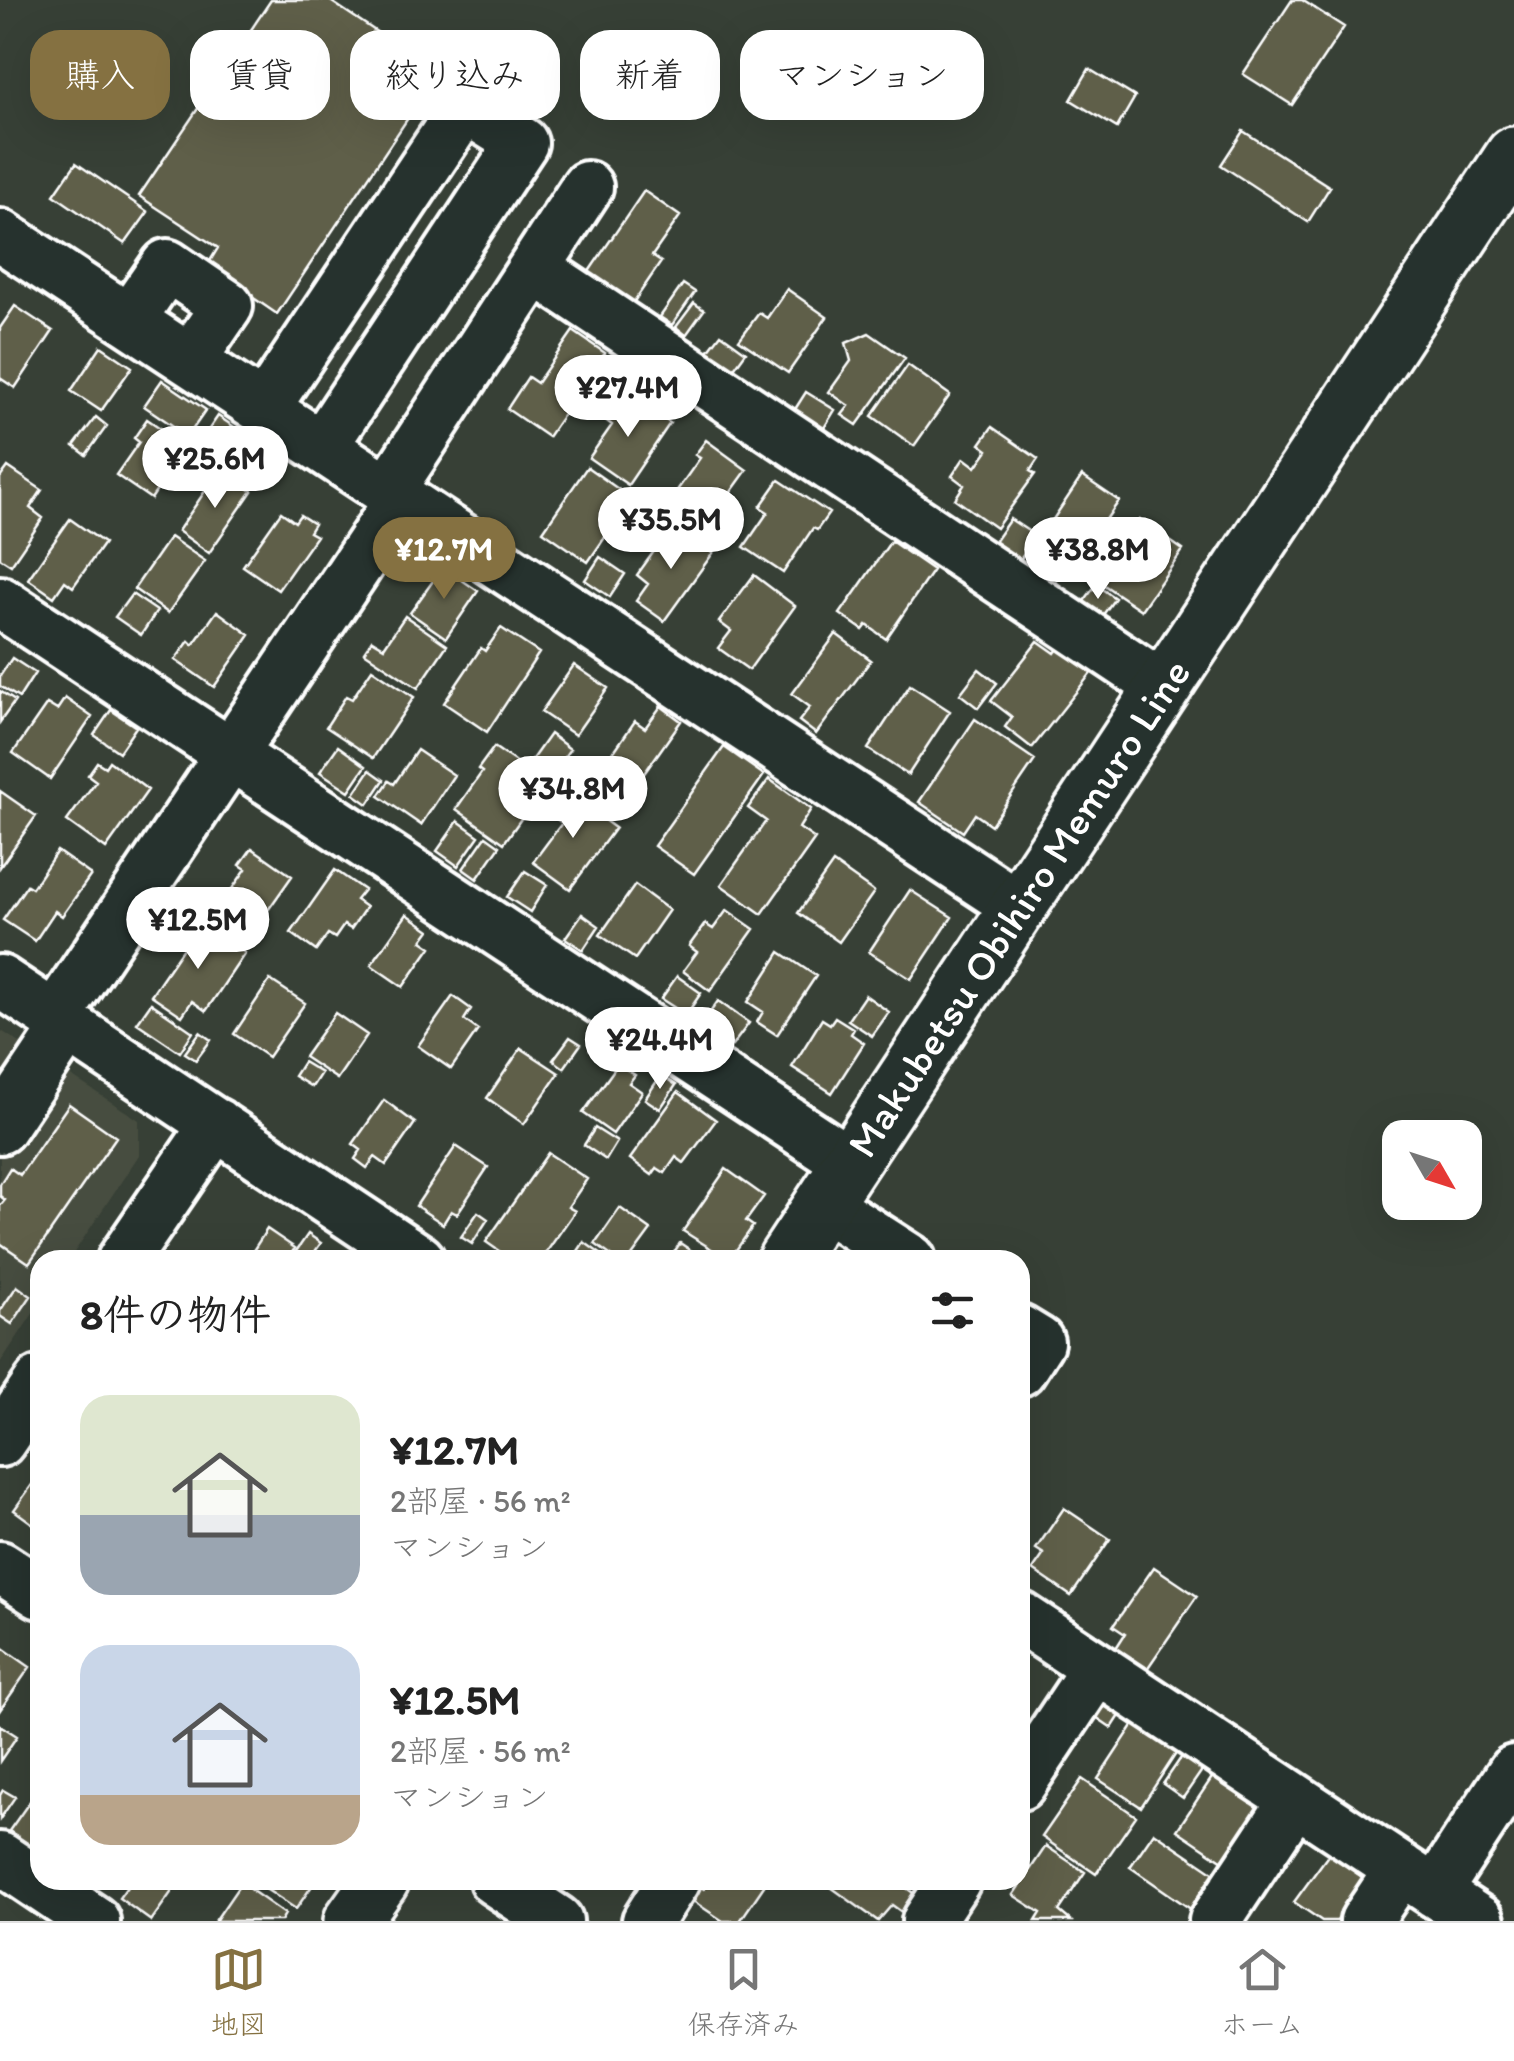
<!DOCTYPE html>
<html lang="ja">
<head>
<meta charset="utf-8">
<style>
  body { margin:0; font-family:Itim,"Klee One",sans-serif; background:#f2f2f2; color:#222; height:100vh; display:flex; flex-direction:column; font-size:38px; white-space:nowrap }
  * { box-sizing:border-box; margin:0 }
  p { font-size:32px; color:#767676 }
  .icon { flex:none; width:55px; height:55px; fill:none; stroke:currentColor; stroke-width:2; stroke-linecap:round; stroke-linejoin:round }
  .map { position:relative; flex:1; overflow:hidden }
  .sheet { position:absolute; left:30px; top:1250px; width:1000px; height:640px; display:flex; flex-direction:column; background:#fff; border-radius:30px; box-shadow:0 10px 40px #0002 }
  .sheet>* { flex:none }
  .top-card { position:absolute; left:30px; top:30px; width:1000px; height:90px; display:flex; gap:20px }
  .needle { width:65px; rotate:129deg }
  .fabs { position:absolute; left:1382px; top:1120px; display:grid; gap:20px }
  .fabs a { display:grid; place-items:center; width:100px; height:100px; border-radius:20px; background:#fff; box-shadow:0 10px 40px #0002; font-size:50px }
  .price { position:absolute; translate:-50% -85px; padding:0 22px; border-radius:35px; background:#fff; color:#222; font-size:32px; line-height:65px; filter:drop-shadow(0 2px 5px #0008) }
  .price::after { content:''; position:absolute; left:50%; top:60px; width:30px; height:22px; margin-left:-15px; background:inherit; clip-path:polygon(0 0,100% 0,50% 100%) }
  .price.active { background:#857141; color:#fff }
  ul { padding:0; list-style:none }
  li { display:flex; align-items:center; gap:30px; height:250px; padding:0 50px }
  li span { display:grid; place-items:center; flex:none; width:280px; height:200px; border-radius:30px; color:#555 }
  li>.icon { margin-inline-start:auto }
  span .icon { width:120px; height:120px; fill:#fffc; stroke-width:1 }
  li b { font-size:42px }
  h2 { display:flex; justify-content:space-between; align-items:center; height:120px; padding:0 50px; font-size:42px }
  .chip { padding:0 35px; border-radius:30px; background:#fff; box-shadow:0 10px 40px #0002; font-size:35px; line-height:90px }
  .chip.active { background:#857141; color:#fff }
  .tab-bar { display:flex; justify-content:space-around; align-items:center; height:140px; border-top:2px solid #e0e0e0; background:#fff; font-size:28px; color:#767676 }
  .tab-bar a { display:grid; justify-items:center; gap:5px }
  .tab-bar .active { color:#857141 }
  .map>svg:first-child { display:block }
  .built { fill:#474d40 }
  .building { fill:#5e5e4a; stroke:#fff; stroke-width:2.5 }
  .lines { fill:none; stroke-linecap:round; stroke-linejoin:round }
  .minor-casing { stroke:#fff; stroke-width:58 }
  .major-casing { stroke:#fff; stroke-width:62 }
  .minor { stroke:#26332d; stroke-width:50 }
  .major { stroke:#26332d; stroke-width:55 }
  .labels { text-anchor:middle; stroke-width:9; stroke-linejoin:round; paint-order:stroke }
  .street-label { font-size:42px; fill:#fff; stroke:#26332d }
</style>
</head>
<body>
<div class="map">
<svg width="1514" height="1921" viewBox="0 0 1514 1921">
  <rect width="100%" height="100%" fill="#374036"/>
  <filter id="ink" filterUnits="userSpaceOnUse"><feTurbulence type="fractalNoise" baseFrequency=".01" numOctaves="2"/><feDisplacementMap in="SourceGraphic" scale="20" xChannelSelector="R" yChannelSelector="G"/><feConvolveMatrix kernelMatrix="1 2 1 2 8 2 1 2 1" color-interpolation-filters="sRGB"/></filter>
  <g filter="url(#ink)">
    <path class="built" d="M0 1030 139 1120V1155L69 1260H40V1303L0 1363Z"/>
    <path class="building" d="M271 0H329L438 73 277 314 207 266 218 248 139 196Z
      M1292 0H1302L1344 27 1292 105 1243 74Z
      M1089 69 1135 97 1117 128 1071 100Z
      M1243 131 1330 187 1308 222 1221 165Z
      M76 163 148 212 125 244 54 195Z
      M644 191 680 216 652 256 661 262 633 303 588 273Z
      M683 284 695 292 672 325 660 317Z
      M787 289 827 317 788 373 739 340 759 313 767 318Z
      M694 303 704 310 686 335 676 327Z
      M15 306 53 331 15 388 0 378V328Z
      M573 331 605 353 548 437 507 409 528 377 537 383Z
      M869 333 905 358 857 425 842 415 849 406 829 392 851 361 846 343Z
      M721 334 746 352 730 374 705 355Z
      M101 346 132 367 101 411 71 391Z
      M908 365 950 395 914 446 872 416Z
      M162 380 206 410 188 436 144 406Z
      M806 392 835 410 821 433 792 414Z
      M618 399 638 412 642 405 670 423 628 485 589 458 612 425 604 419Z
      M218 416 237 429 213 465 194 451Z
      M96 417 107 426 86 455 74 446Z
      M147 419 187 446 151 499 116 475 139 442 134 438Z
      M992 427 1038 459 1030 471 1035 474 996 528 955 499 964 485 952 476 964 458 976 467 988 450 980 444Z
      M706 440 747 470 700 535 664 509 700 458 695 455Z
      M8 467 42 490 30 508 43 518 11 565 0 558V478Z
      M587 467 631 498 621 513 613 507 601 524 610 530 588 562 543 531Z
      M220 469 252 491 209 553 178 531Z
      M1082 476 1119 501 1065 578 1046 564 1054 552 1044 546 1050 537 1044 533Z
      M779 480 829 513 817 530 813 528 783 573 744 547 768 512 760 507Z
      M281 512 295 522 300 515 314 524 309 532 316 536 278 590 243 566Z
      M70 519 104 543 73 587 65 581 54 597 28 579Z
      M1010 519 1036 536 1020 560 994 542Z
      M1140 520 1183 550 1141 610 1098 581Z
      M673 525 713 553 664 621 636 601 648 584 637 575Z
      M170 537 205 561 168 613 134 589Z
      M891 541 933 570 886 639 867 625 863 630 840 614Z
      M600 557 625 574 610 597 585 580Z
      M443 567 478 591 446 638 410 613Z
      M754 575 795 606 749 670 718 648 731 631 719 622Z
      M1096 585 1115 598 1100 619 1081 605Z
      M132 594 157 611 141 635 115 617Z
      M217 611 250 635 214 687 175 660 189 641 193 645Z
      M405 616 447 645 418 688 364 652 372 640 384 647Z
      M501 628 539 653 487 732 444 703 481 648 485 651Z
      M836 634 871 660 816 734 799 721 810 707 792 694Z
      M1038 641 1055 653 1060 646 1092 672 1032 748 1005 727 1012 717 991 701Z
      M12 658 35 673 19 698 0 686V676Z
      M574 665 608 688 575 735 541 712Z
      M372 669 414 697 373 758 326 727 346 696 352 699Z
      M979 669 997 683 978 708 960 694Z
      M910 685 950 711 908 775 868 749Z
      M0 691 15 701 0 722Z
      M65 698 92 717 50 779 13 753 47 704 57 710Z
      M661 706 681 721 636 785 625 777 618 787 599 773 635 721 645 728Z
      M111 710 136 727 119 752 94 735Z
      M975 719 1035 760 991 825 975 814 963 832 919 802Z
      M550 734 570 749 548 779 528 765Z
      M338 746 366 766 349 791 320 772Z
      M494 747 530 772 521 785 537 796 504 843 456 809 482 772 478 769Z
      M724 747 764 775 694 874 654 846Z
      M417 750 454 775 421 825 379 796 389 781 394 784Z
      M109 761 148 790 106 849 67 821 96 781 88 775 97 762 105 767Z
      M370 770 384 780 368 804 354 794Z
      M769 779 811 809 799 828 815 839 762 914 721 885 766 821 748 808Z
      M0 791 36 816 0 867Z
      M567 793 615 828 570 889 533 862 562 823 551 815Z
      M458 821 479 836 458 866 437 851Z
      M486 836 500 846 477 879 463 869Z
      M252 848 292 876 247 940 213 916 246 869 240 865Z
      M57 851 91 875 62 916 55 911 35 941 3 920 27 885 32 888Z
      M833 863 874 892 839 942 798 913Z
      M335 870 364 890 356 900 366 907 351 929 344 925 335 938 328 934 316 951 291 933Z
      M525 871 547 885 530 912 507 897Z
      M635 885 669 910 635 959 600 935Z
      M910 890 952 917 911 979 869 952Z
      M727 910 754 929 710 991 683 971 697 952 689 946 705 924 713 929Z
      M407 914 430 930 422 941 431 947 403 987 371 965Z
      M582 914 599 926 583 950 565 938Z
      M200 923 245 953 206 1011 192 1001 182 1016 151 995Z
      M780 952 816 976 777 1035 757 1022 763 1012 748 1002Z
      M677 976 701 993 686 1015 661 999Z
      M270 980 305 1003 268 1057 234 1034Z
      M865 995 889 1012 872 1036 848 1020Z
      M453 996 471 1009 464 1020 478 1030 451 1069 418 1046Z
      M718 1001 749 1023 732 1046 702 1024Z
      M151 1003 193 1032 180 1052 137 1023Z
      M335 1013 367 1035 337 1079 304 1057Z
      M835 1017 854 1029 851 1034 864 1043 832 1093 792 1067 822 1019 830 1024Z
      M200 1032 211 1040 196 1060 185 1053Z
      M601 1034 621 1047 610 1063 590 1050Z
      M570 1037 581 1044 564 1068 553 1060Z
      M521 1048 559 1073 524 1124 487 1098Z
      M303 1062 321 1073 312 1087 294 1076Z
      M618 1064 635 1075 629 1083 642 1092 613 1134 583 1113Z
      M661 1075 676 1085 660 1109 645 1099Z
      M678 1092 716 1120 684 1163 676 1157 665 1173 657 1168 652 1175 630 1159Z
      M384 1100 415 1123 386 1165 375 1157 367 1168 355 1159 361 1150 353 1144Z
      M69 1104 116 1137 29 1263 0 1243V1206L5 1200 0 1196V1184L10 1168 20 1175Z
      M595 1128 617 1142 606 1160 584 1145Z
      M456 1146 488 1167 457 1214 451 1211 443 1224 416 1206Z
      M548 1153 587 1179 568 1207 575 1211 541 1260H512L486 1242Z
      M726 1169 764 1196 746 1221 753 1226 729 1260 683 1231Z
      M620 1208 651 1230 629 1260H617L595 1244Z
      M478 1212 488 1219 472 1244 461 1237Z
      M267 1229 295 1248 287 1260H247Z
      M308 1234 321 1243 309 1260H290Z
      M584 1242 609 1260H572Z
      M680 1243 705 1260H669Z
      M17 1286 31 1296 12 1324 0 1316V1311Z
      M34 1482 40 1486V1529L14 1510Z
      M1064 1508 1110 1539 1071 1596 1033 1570 1044 1554 1036 1549Z
      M1154 1567 1197 1596 1147 1669 1116 1648 1125 1634 1113 1626Z
      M0 1646 30 1667 0 1710Z
      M1102 1696 1123 1711 1112 1728 1090 1713Z
      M1136 1721 1179 1749 1141 1807 1098 1779Z
      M0 1725 17 1736 0 1761Z
      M1185 1752 1205 1766 1183 1798 1163 1784Z
      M1215 1773 1268 1808 1229 1865 1177 1830Z
      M1082 1779 1136 1816 1096 1874 1042 1837Z
      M40 1787V1853L9 1831Z
      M3 1790 15 1797 0 1819V1795Z
      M1154 1832 1219 1876 1195 1912 1130 1867Z
      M1046 1846 1085 1872 1059 1911 1071 1921H1036L1041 1913 1013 1895Z
      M1329 1854 1371 1883 1345 1919 1340 1916 1337 1921H1322L1294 1902Z
      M132 1880H180L151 1921 119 1898Z
      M252 1880H316L296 1909Z
      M709 1880H768L740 1921H723L687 1897 696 1884 704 1889Z
      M831 1880H910L905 1887 916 1895 903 1913 892 1905 878 1921 828 1885Z
      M241 1883 285 1914 281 1921H215Z"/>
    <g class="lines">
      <defs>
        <path id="minor" d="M0 235 1018 906
          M534 268 1163 687
          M129 320 167 265 227 306 190 360
          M264 408 465 107 522 143 322 446
          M389 490 587 187
          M0 602 850 1163
          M0 981 419 1260
          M55 1017 402 498
          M0 1128 68 1026
          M823 1204 910 1260
          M123 1260 216 1124
          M1020 1331 1038 1342 1020 1370
          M0 1441 40 1382
          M0 1567 40 1593
          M1020 1617 1479 1921
          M1020 1784 1097 1668
          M0 1858 94 1921
          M495 1880 557 1921
          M1435 1892 1514 1771
          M648 1921 674 1880
          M928 1921 955 1880
          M1215 1921 1295 1800
          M1366 1921 1401 1869"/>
        <g id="major">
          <path id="s1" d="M786 1260 1514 155"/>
          <path d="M352 1921 381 1880"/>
        </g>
      </defs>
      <use href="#minor" class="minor-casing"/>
      <use href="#major" class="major-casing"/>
      <use href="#minor" class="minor"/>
      <use href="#major" class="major"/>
    </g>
  </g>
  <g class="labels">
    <g class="street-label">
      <text dy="15" stroke="none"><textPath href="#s1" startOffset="422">Makubetsu Obihiro Memuro Line</textPath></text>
    </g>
  </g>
</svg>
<div class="fabs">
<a><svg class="needle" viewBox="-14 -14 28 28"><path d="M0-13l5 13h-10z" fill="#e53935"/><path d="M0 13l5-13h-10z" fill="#767676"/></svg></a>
</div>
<b class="price" style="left:628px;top:440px">¥27.4M</b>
<b class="price" style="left:215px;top:511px">¥25.6M</b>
<b class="price" style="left:671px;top:572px">¥35.5M</b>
<b class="price active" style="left:444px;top:602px">¥12.7M</b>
<b class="price" style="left:1098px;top:602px">¥38.8M</b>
<b class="price" style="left:573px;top:841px">¥34.8M</b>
<b class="price" style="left:198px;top:972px">¥12.5M</b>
<b class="price" style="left:660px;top:1092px">¥24.4M</b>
<div class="top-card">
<a class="chip active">購入</a>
<a class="chip">賃貸</a>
<a class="chip">絞り込み</a>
<a class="chip">新着</a>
<a class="chip">マンション</a>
</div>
<section class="sheet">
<h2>8件の物件<svg class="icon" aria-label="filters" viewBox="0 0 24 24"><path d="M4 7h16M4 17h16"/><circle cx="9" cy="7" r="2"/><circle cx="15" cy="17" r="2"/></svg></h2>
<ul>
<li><span style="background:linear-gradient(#dfe7d0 60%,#9aa5b1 0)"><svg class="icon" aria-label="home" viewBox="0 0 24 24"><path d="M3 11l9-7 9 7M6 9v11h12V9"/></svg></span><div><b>¥12.7M</b><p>2部屋 · 56 m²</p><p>マンション</p></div></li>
<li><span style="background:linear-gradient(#c9d6e8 75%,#b9a48a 0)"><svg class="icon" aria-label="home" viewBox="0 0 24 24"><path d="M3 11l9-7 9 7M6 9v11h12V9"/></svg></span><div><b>¥12.5M</b><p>2部屋 · 56 m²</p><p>マンション</p></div></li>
</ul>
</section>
</div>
<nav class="tab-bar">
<a class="active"><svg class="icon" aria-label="map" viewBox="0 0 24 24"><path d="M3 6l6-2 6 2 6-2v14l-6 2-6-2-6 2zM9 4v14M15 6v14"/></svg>地図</a>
<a><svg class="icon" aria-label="saved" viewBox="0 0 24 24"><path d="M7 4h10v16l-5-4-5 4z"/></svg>保存済み</a>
<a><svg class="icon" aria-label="home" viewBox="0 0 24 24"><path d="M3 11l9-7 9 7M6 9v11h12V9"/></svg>ホーム</a>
</nav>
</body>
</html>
